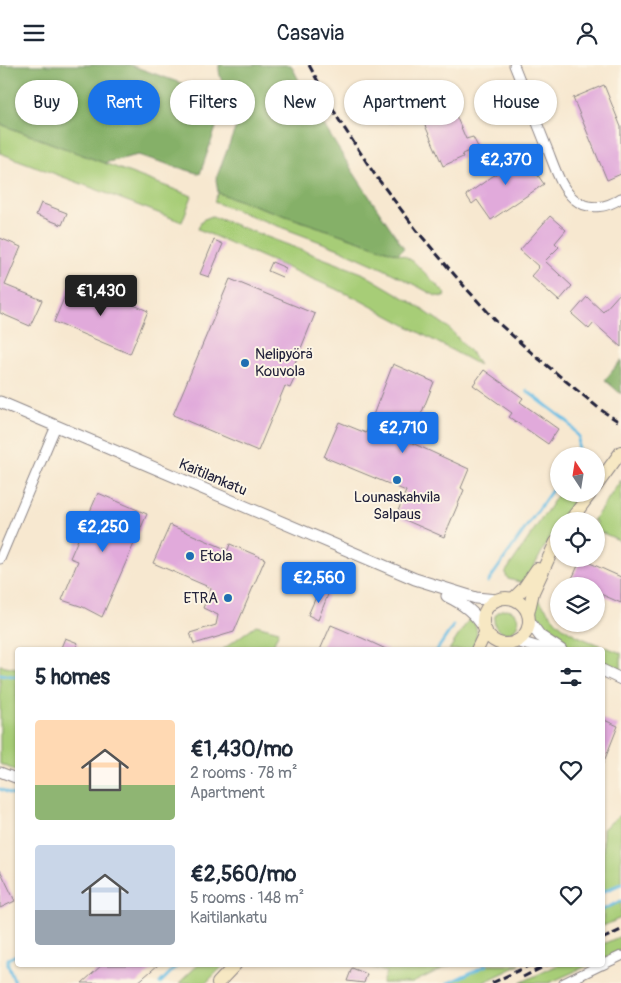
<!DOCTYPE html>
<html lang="en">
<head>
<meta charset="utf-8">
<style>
  body { margin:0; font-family:Pangolin,sans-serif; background:#f6f6f7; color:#1f2937; height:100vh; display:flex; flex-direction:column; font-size:19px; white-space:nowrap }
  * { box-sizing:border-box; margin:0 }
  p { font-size:16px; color:#747a83 }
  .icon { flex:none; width:28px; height:28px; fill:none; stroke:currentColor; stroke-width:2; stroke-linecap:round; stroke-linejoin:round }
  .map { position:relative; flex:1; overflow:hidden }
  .details { position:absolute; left:15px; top:582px; width:590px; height:320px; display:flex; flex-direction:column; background:#fff; border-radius:5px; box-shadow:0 1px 4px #0004 }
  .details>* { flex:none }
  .guide { position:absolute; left:15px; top:15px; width:591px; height:45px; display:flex; gap:10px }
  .needle { width:32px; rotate:348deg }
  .buttons { position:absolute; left:550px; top:382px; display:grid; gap:10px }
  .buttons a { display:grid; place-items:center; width:55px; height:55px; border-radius:50%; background:#fff; box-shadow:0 1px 4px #0004; font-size:25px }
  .price { position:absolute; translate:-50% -42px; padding:0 11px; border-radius:5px; background:#1a73e8; color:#fff; font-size:16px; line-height:32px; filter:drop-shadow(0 1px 2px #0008) }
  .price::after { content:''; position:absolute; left:50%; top:30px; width:15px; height:11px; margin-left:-8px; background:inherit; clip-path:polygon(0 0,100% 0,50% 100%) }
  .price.on { background:#222; color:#fff }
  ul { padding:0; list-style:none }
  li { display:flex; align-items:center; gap:15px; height:125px; padding:0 20px }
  li span { display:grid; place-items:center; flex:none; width:140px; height:100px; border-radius:5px; color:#555 }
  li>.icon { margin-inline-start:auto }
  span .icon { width:60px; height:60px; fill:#fffc; stroke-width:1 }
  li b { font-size:21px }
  h2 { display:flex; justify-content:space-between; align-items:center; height:60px; padding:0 20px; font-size:21px }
  .pill { padding:0 18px; border-radius:22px; background:#fff; box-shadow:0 1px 4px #0004; font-size:18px; line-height:45px }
  .pill.on { background:#1a73e8; color:#fff }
  header { display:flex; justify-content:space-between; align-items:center; height:65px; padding:0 20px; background:#fff; font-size:22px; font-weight:600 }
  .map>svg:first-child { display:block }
  .green { fill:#a7cd77; stroke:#647859 }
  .forest { fill:#85b068; stroke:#546952 }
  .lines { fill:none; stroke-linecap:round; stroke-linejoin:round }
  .stream { stroke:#68bde5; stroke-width:3 }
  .building { fill:#e1aadb }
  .minor-casing { stroke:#8c8586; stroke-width:11 }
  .tertiary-casing { stroke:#8c8586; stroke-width:13 }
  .secondary-casing { stroke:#8c8586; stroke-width:14 }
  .minor { stroke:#fff; stroke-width:9 }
  .tertiary { stroke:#fff; stroke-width:11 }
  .secondary { stroke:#f7e8c3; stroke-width:12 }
  .rail { stroke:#22223b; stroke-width:3; stroke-dasharray:8 4; stroke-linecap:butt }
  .poi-dot { fill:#1f6fb2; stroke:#fcf5e5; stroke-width:2 }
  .labels { text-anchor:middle; stroke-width:4; stroke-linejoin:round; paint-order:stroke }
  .poi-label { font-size:15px; fill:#22223b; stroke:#fcf5e5; text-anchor:start }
  .street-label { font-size:15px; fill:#22223b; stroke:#fcf5e5 }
</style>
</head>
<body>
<header><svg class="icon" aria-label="menu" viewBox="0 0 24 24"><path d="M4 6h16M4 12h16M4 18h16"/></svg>Casavia<svg class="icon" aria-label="person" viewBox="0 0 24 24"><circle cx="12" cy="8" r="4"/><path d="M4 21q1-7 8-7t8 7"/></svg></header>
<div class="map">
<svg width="621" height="918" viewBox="0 0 621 918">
  <rect width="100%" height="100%" fill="#fcf5e5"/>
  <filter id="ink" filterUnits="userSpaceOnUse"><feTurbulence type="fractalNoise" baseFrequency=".02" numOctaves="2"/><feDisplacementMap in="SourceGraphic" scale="10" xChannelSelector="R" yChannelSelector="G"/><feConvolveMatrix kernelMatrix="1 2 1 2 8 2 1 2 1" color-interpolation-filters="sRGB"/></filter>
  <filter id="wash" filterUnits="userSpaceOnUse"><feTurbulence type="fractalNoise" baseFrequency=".0096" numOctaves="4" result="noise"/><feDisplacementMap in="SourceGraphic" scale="20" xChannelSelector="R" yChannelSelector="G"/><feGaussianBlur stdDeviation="1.12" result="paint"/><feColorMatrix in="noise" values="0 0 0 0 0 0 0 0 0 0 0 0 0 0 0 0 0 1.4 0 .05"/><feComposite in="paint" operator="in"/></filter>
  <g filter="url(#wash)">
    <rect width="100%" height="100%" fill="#f7e8d0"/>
    <path class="green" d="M0 59 192 131 182 157 0 88Z
      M218 128 405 191 414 197 446 229 444 232 436 231 384 204 339 184 214 137Z
      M212 151 362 208 408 235 448 262 472 289 479 300 354 232 198 164 202 155Z
      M621 415V476L596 465V456H593Z
      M559 428 580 429 562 456H559V460L545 481 529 511 523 518 508 514 505 508Z
      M536 533C547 542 552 554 563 562 580 575 602 580 621 588V607L603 598 602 585H572L546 571 533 553Z
      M494 556a12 12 0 1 1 24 0a12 12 0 1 1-24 0Z
      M471 551C479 566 478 569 472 585H449Z
      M256 560 279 566 271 585H222Z
      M0 600 17 603V706L0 699Z
      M621 749V819L603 827V764Z
      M621 837V853L603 861V845Z
      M621 871V885L603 894V879Z
      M198 900H224L206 918H179Z
      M364 900H450L412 918H382L386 907Z
      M485 900H520L482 918H448Z
      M558 900H589L549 918H520Z"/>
    <path class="forest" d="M0 0H130L206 27C216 32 220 37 221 48L200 109 138 90 104 98 0 59Z
      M219 0H291C323 64 364 124 404 183L398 189 218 128 216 114 240 51C239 29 218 25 219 0Z
      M621 295V329L605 315Z"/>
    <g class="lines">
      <path class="stream" d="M527 326 568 357 579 372 577 391
        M488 517 559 415
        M437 585 453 561
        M0 609 18 612
        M0 724 18 732
        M602 827 621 819
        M602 845 621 836
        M15 918 8 900V894L18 889
        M160 918 178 900
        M448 918 487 900"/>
    </g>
    <g id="blocks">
      <path class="building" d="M604 20 621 62V109L607 115 573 33Z
        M445 25 466 74 473 72 478 82 462 89 463 92 443 101 415 38Z
        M393 43 399 54 391 59 385 47Z
        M509 87 516 97 524 91 544 119 491 155 477 135 472 139 466 130 500 106 494 98Z
        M41 138 67 148 62 160 36 150Z
        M550 151 566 165 555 178 559 182 545 196 572 221 559 236 531 211 539 202 520 185Z
        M0 173 21 182 5 220 42 235 30 261 0 248Z
        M214 175 223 179 209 212 200 209Z
        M272 197 286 203 282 212 268 206Z
        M72 214 148 246 130 289 54 257Z
        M230 214 315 249 290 310 295 312 290 323 285 321 258 386 173 350Z
        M621 227V282L594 258 589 264 572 249 587 232 603 247Z
        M393 299 434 317 410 377 469 404 461 423 464 425 444 472 396 451 406 426 324 392 339 357 366 368Z
        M484 305 523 333 520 337 558 364 548 379 509 352 512 348 473 320Z
        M98 428 147 449 102 552 83 542 62 535 78 496 70 493Z
        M170 460 228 485 230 479 265 494 234 567 194 579 190 568 216 560 218 550 203 543 211 523 153 498Z
        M581 494 621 512V538L596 527V521H582L571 516Z
        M320 523 329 527 318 555 308 550Z
        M331 560 362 573 388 585H320Z
        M65 573 78 578 75 585H60Z
        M602 654 618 661 603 699H602Z
        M0 805 15 836 0 843Z
        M102 900H158L137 918H82Z
        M352 903 367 909 364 918 347 916Z"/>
    </g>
  </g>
  <g filter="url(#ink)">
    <use href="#blocks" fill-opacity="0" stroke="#8c8586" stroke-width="1"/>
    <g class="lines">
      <defs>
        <path id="minor" d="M514 0C525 28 536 56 547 83 554 100 560 122 574 134 588 146 607 143 621 133
          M0 494 56 361
          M0 707 18 714
          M602 900 621 891
          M564 918 601 900"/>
        <path id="tertiary" d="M0 337 415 514 476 533 497 535
          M447 531C464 539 475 548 485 564
          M529 556 540 571 561 585
          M516 576 546 585
          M602 605 621 614"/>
        <path id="secondary" d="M596 421 621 387
          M570 456 590 429
          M483 556a23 23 0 1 1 46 0a23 23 0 1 1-46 0Z
          M513 534 524 523 537 504
          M528 549 533 527 556 477
          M477 585 486 566
          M218 918 235 900"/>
      </defs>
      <use href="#minor" class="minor-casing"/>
      <use href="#tertiary" class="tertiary-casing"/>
      <use href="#secondary" class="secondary-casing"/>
      <use href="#minor" class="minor"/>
      <use href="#tertiary" class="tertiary"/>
      <use href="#secondary" class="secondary"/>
      <path class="rail" d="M309 0 339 55 375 110 418 167 464 221 496 256 533 289 601 345 621 358
        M602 874 621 865
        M523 912 547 900
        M492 918 530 900"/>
    </g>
  </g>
  <g class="poi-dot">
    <circle cx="245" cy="298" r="5"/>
    <circle cx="397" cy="415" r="5"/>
    <circle cx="190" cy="491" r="5"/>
    <circle cx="228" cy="533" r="5"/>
  </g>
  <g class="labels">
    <g class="poi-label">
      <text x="255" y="294">Nelipyörä<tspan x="255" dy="17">Kouvola</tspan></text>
      <text x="397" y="437" text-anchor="middle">Lounaskahvila<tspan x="397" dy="17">Salpaus</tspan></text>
      <text x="200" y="496">Etola</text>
      <text x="218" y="538" text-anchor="end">ETRA</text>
    </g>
    <g class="street-label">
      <text transform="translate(213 412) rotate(23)" y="5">Kaitilankatu</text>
    </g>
  </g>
</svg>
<div class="buttons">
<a><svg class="needle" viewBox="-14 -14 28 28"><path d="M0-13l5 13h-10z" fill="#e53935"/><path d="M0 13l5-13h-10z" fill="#747a83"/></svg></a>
<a><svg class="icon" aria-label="locate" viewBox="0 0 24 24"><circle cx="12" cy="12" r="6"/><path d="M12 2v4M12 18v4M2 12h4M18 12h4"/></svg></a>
<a><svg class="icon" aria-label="layers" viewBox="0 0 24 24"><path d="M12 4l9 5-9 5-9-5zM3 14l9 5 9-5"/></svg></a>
</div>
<b class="price" style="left:506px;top:121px">€2,370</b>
<b class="price on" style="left:101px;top:252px">€1,430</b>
<b class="price" style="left:403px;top:389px">€2,710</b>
<b class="price" style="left:103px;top:488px">€2,250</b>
<b class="price" style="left:319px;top:539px">€2,560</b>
<div class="guide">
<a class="pill">Buy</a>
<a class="pill on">Rent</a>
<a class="pill">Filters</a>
<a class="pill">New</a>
<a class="pill">Apartment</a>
<a class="pill">House</a>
</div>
<section class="details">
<h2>5 homes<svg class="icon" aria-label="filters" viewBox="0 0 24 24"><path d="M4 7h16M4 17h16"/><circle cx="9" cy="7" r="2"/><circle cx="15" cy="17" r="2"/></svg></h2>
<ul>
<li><span style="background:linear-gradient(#ffd9b3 65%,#8fb573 0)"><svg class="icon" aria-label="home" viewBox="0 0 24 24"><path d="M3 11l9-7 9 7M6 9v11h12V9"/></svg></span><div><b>€1,430/mo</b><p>2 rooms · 78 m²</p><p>Apartment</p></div><svg class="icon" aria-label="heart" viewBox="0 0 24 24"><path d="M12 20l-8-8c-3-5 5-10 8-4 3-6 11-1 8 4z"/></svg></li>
<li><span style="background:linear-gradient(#c9d6e8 65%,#9aa5b1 0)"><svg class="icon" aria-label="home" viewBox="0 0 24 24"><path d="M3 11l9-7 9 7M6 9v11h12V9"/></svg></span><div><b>€2,560/mo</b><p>5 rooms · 148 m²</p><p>Kaitilankatu</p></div><svg class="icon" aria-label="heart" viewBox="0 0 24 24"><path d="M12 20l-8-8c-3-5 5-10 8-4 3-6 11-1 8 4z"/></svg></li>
</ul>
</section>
</div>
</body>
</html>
